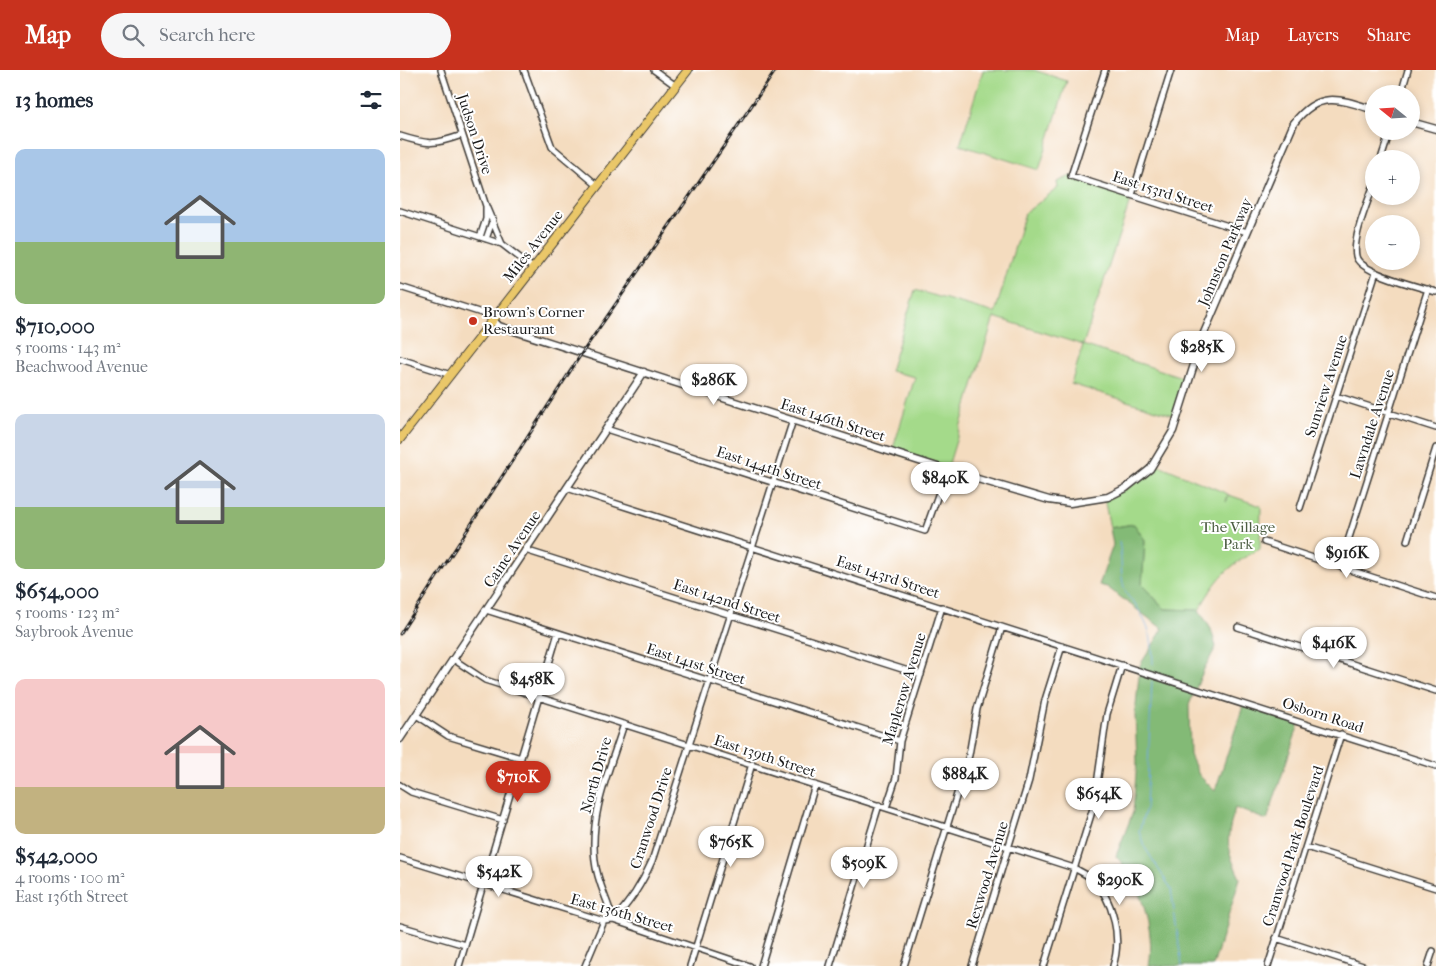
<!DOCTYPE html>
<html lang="en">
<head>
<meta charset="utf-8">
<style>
  body { margin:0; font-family:"IM FELL French Canon",serif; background:#f6f6f7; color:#1f2937; height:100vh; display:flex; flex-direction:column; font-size:19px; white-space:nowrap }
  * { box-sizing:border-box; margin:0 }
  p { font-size:16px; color:#747a83 }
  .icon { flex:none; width:28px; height:28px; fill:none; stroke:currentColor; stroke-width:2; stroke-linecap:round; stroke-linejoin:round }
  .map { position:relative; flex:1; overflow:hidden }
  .details { display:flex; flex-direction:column; background:#fff; width:400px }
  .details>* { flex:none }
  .needle { width:32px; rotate:288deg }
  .controls { position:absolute; left:965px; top:15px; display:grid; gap:10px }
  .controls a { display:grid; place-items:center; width:55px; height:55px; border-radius:50%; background:#fff; box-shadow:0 2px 8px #0003; font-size:25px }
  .price { position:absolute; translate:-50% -42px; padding:0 11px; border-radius:18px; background:#fff; color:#222; font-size:16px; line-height:32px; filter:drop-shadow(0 1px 2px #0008) }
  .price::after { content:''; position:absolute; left:50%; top:30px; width:15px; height:11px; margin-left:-8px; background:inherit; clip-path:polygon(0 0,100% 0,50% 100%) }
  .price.selected { background:#c8321e; color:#fff }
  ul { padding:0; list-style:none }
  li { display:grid; align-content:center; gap:10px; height:265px; padding:0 15px }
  li span { display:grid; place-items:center; height:155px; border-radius:10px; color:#555 }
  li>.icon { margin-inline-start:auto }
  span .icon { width:90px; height:90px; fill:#fffc; stroke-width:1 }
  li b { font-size:21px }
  h2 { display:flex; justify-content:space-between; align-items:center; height:60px; padding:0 15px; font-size:21px }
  header { display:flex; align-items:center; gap:30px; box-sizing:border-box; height:70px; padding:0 25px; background:#c8321e; color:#fff }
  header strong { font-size:24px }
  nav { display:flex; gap:28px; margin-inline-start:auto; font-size:18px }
  .search { width:350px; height:45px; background:#f6f6f7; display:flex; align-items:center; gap:12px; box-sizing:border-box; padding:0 18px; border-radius:28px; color:#747a83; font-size:19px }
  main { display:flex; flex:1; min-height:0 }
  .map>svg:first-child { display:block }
  .green { fill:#a4da8a; stroke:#607b53 }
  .forest { fill:#83ba76; stroke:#506b49 }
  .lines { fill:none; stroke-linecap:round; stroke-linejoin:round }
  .stream { stroke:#6fa8df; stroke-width:1 }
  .minor-casing { stroke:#3c3934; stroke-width:8 }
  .tertiary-casing { stroke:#3c3934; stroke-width:9 }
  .primary-casing { stroke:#3c3934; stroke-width:10 }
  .minor { stroke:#fff; stroke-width:5 }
  .tertiary { stroke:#fff; stroke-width:6 }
  .primary { stroke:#eac769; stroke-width:8 }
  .rail-casing { stroke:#1c1c1c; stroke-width:3 }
  .rail { stroke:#fff; stroke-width:1; stroke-dasharray:4; stroke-linecap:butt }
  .poi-dot { fill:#c8321e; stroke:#fff; stroke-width:2 }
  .labels { text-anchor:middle; stroke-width:4; stroke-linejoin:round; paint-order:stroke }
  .street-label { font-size:15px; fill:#1c1c1c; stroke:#fff }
  .poi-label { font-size:15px; fill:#1c1c1c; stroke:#fff; text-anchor:start }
  .park-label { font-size:15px; fill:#4c5e42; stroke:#fff }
</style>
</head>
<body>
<header>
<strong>Map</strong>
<div class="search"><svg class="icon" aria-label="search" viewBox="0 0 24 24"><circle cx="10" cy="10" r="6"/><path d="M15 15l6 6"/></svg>Search here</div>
<nav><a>Map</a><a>Layers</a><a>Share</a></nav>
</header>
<main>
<section class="details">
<h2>13 homes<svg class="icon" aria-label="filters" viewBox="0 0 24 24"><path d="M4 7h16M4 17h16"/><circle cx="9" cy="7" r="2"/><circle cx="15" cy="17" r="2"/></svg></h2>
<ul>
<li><span style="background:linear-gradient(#a9c7e8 60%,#8fb573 0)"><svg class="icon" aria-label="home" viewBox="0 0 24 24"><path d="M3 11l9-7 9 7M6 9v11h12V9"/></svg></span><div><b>$710,000</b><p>5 rooms · 143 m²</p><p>Beachwood Avenue</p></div></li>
<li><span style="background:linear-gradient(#c9d6e8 60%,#8fb573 0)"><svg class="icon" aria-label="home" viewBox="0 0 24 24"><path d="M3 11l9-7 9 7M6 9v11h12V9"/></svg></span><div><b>$654,000</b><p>5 rooms · 123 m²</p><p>Saybrook Avenue</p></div></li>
<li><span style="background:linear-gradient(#f6c9c9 70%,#c2b280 0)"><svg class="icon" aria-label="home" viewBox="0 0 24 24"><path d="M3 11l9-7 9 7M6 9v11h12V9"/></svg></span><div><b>$542,000</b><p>4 rooms · 100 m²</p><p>East 136th Street</p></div></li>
</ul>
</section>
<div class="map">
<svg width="1036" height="896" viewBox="0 0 1036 896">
  <rect width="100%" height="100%" fill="#fff"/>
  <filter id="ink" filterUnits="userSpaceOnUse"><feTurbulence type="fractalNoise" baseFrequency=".02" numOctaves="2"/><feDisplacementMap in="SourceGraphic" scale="10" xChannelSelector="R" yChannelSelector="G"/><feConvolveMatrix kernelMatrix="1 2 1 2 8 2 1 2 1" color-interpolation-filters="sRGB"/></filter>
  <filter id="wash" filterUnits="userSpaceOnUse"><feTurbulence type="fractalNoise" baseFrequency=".0096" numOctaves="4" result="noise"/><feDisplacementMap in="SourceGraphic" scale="20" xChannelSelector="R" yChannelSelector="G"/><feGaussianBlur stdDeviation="1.12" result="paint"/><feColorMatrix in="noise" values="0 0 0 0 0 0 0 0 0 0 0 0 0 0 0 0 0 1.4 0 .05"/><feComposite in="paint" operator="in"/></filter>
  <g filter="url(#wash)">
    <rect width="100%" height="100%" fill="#f4dcbf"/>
    <path class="green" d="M583 0H634L667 11 639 100 560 75Z
      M671 106 732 125 683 275 785 308 773 345 671 314 683 275 594 247 547 400 492 382 515 307 490 301 515 220 595 243 625 143 658 118 657 112Z
      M754 393 828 424 826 432 829 425 861 436 860 479C827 496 817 508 799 540L765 539 742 515 745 470 733 454 710 458 704 428 727 418Z"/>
    <path class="forest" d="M734 454 745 470 742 515 765 539 799 540 811 559 816 577 804 599 789 635 790 685 799 705 815 721 844 633 900 651 867 750 835 738C826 772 825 776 840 808L813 896H749C756 860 740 813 716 786L733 742 737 691 735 645 740 595 763 559 707 517 699 515 713 475 710 458Z"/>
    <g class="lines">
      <path class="stream" d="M719 472C723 489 719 508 726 523 728 528 733 530 736 535 750 560 752 565 753 594
        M752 611 746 738 739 761 744 776 771 819 782 896"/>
    </g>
  </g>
  <g filter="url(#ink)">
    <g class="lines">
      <defs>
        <path id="minor" d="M41 0 86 136 102 174
          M124 0 152 77 197 115
          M254 0 276 16
          M705 0 671 106 847 162
          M1001 24 1008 0
          M0 66C28 75 34 75 62 65
          M981 89 990 61
          M974 114C968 132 952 168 956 186 959 203 1020 217 1036 222
          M732 125 771 0
          M0 141 102 174 133 198
          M80 167 86 149V136
          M86 169 93 149
          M0 217 88 245 93 250
          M0 289 51 305
          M936 326 1036 358
          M206 359 525 461 547 400
          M167 418 1036 696
          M900 438 976 202
          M1007 471 1036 378
          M864 472 1036 528
          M125 480 521 605
          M940 496 1028 219
          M86 540 500 671
          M838 557 1036 621
          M53 589 85 610 674 798C679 801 686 804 691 808 714 829 722 868 713 896
          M16 645 48 666 121 688
          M0 715 11 722 103 750
          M486 738 496 708 500 671 542 537
          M906 777 1036 818
          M0 788 204 851 213 850 350 896
          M213 850C231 832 242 814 252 791L393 350
          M213 850C208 830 197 812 195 791 189 743 210 699 224 654
          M0 856 65 875
          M876 868 963 896
          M59 896 158 563
          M185 896 204 851
          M290 896 352 694
          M361 896 415 715
          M430 896 479 735
          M504 896 569 685 577 639 602 557
          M572 896 629 710 645 630 662 576
          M644 896 694 735 707 644 722 595
          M868 896 941 664
          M1028 896 1033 881"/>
        <path id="tertiary" d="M1011 52 1036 59
          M93 250 99 256 547 400 649 430 670 433 708 427 726 418 750 399 773 361 804 263 894 53C919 20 940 29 974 40
          M0 669 244 302"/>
        <path id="primary" d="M0 369 288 0"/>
      </defs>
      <use href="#minor" class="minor-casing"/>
      <use href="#tertiary" class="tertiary-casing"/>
      <use href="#primary" class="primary-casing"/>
      <use href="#minor" class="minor"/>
      <use href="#tertiary" class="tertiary"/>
      <use href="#primary" class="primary"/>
      <defs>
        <path id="rail" d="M0 564 182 283 376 0"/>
      </defs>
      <use href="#rail" class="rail-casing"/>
      <use href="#rail" class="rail"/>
    </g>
  </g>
  <circle class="poi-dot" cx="73" cy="251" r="5"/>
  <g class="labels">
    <g class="street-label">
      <text transform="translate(75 64) rotate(72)" y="5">Judson Drive</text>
      <text transform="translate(763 122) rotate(18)" y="5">East 153rd Street</text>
      <text transform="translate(133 176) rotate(-52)" y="5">Miles Avenue</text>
      <text transform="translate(825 182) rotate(-67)" y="5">Johnston Parkway</text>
      <text transform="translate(926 316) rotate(-72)" y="5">Sunview Avenue</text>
      <text transform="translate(433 350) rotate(18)" y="5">East 146th Street</text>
      <text transform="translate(972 354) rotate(-72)" y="5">Lawndale Avenue</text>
      <text transform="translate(369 398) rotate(18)" y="5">East 144th Street</text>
      <text transform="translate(112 479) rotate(-56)" y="5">Caine Avenue</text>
      <text transform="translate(488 507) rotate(18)" y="5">East 143rd Street</text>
      <text transform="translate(327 531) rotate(18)" y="5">East 142nd Street</text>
      <text transform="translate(296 594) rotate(18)" y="5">East 141st Street</text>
      <text transform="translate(504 619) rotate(-73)" y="5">Maplerow Avenue</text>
      <text transform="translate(923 645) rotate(18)" y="5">Osborn Road</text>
      <text transform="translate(365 686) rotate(18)" y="5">East 139th Street</text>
      <text transform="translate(196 705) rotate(-74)" y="5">North Drive</text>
      <text transform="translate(251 748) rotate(-72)" y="5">Cranwood Drive</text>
      <text transform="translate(893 776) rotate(-72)" y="5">Cranwood Park Boulevard</text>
      <text transform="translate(587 805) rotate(-73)" y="5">Rexwood Avenue</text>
      <text transform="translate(222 843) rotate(16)" y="5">East 136th Street</text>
    </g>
    <g class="poi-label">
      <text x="83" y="247">Brown's Corner<tspan x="83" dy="17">Restaurant</tspan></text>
    </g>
    <g class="park-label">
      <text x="838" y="462">The Village<tspan x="838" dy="17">Park</tspan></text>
    </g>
  </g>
</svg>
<div class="controls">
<a><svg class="needle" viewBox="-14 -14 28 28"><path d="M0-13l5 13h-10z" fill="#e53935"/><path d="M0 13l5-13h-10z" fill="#747a83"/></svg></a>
<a>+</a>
<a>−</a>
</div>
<b class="price" style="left:802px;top:303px">$285K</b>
<b class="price" style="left:314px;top:336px">$286K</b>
<b class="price" style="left:545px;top:434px">$840K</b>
<b class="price" style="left:947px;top:509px">$916K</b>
<b class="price" style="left:934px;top:599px">$416K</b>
<b class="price" style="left:132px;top:635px">$458K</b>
<b class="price" style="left:565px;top:730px">$884K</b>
<b class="price selected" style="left:118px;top:733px">$710K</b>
<b class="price" style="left:699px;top:750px">$654K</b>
<b class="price" style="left:331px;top:798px">$765K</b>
<b class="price" style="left:464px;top:819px">$509K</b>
<b class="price" style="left:99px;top:828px">$542K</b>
<b class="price" style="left:720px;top:836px">$290K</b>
</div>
</main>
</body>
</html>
